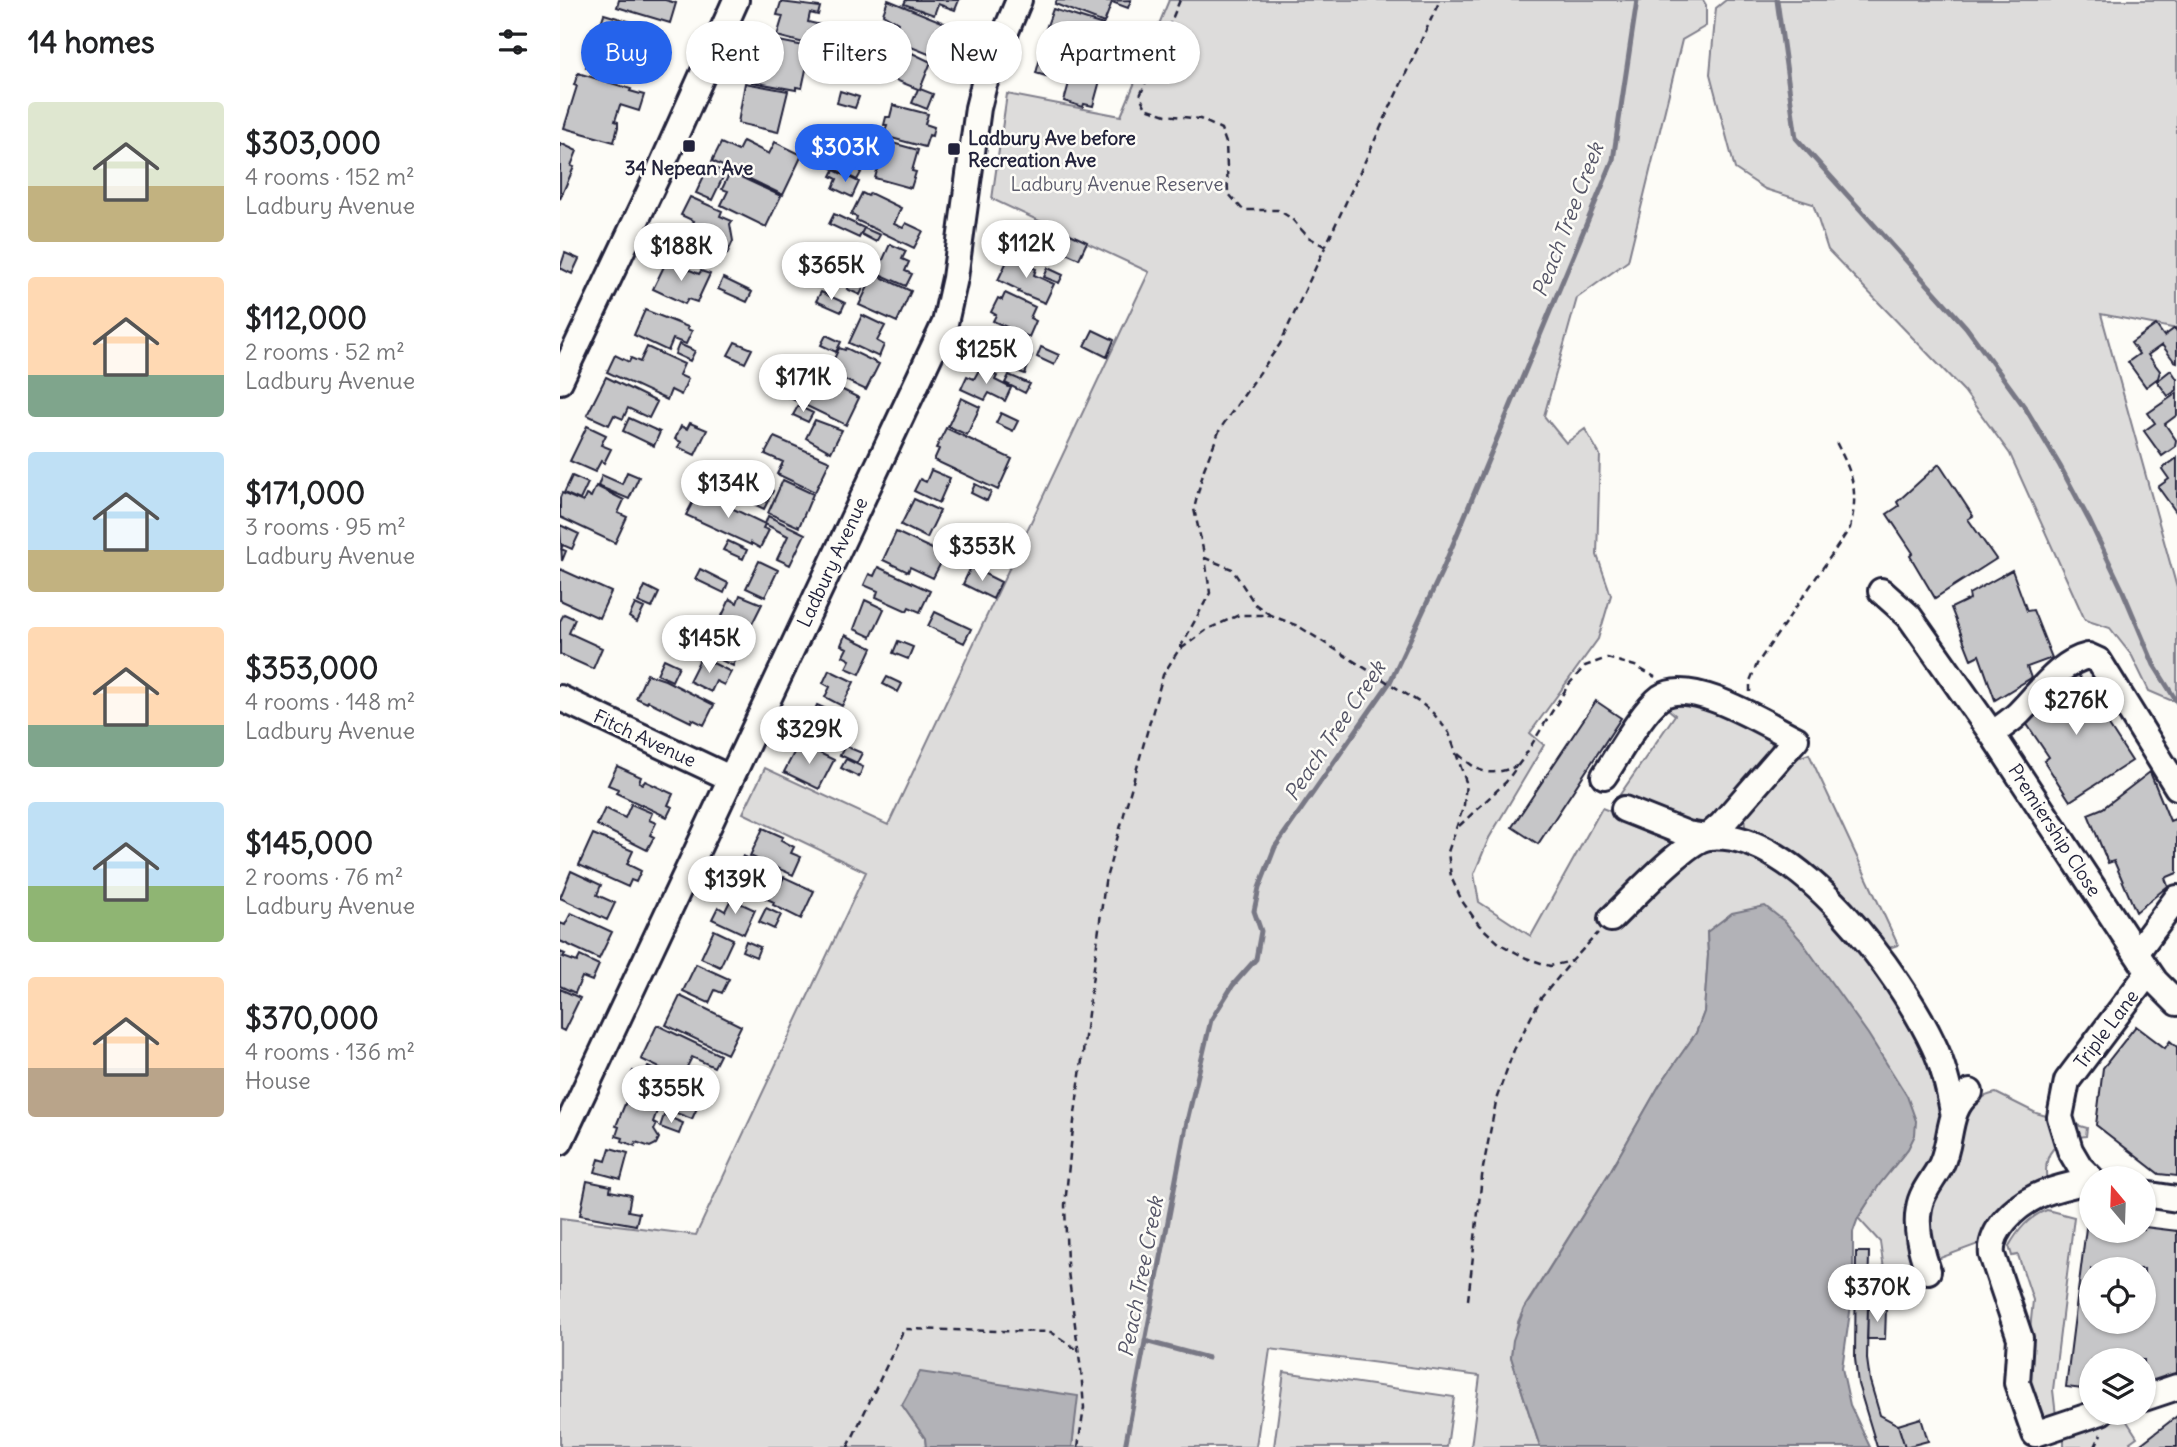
<!DOCTYPE html>
<html lang="en">
<head>
<meta charset="utf-8">
<style>
  body { margin:0; font-family:Delius,sans-serif; background:#f2f2f2; color:#202124; height:100vh; display:flex; flex-direction:column; font-size:26px; white-space:nowrap }
  * { box-sizing:border-box; margin:0 }
  p { font-size:23px; color:#757577 }
  .icon { flex:none; width:38px; height:38px; fill:none; stroke:currentColor; stroke-width:2; stroke-linecap:round; stroke-linejoin:round }
  .map { position:relative; flex:1; overflow:hidden }
  .side { display:flex; flex-direction:column; background:#fff; width:560px }
  .side>* { flex:none }
  .top-card { position:absolute; left:21px; top:21px; width:665px; height:63px; display:flex; gap:14px }
  .needle { width:46px; rotate:341deg }
  .fabs { position:absolute; left:1519px; top:1166px; display:grid; gap:14px }
  .fabs a { display:grid; place-items:center; width:77px; height:77px; border-radius:50%; background:#fff; box-shadow:0 2px 5px #0004; font-size:35px }
  .price { position:absolute; translate:-50% -60px; padding:0 16px; border-radius:24px; background:#fff; color:#222; font-size:23px; line-height:46px; filter:drop-shadow(0 2px 4px #0008) }
  .price::after { content:''; position:absolute; left:50%; top:42px; width:21px; height:16px; margin-left:-10px; background:inherit; clip-path:polygon(0 0,100% 0,50% 100%) }
  .price.current { background:#2563eb; color:#fff }
  ul { padding:0; list-style:none }
  li { display:flex; align-items:center; gap:21px; height:175px; padding:0 28px }
  li span { display:grid; place-items:center; flex:none; width:196px; height:140px; border-radius:7px; color:#555 }
  li>.icon { margin-inline-start:auto }
  span .icon { width:84px; height:84px; fill:#fffc; stroke-width:1 }
  li b { font-size:30px }
  h2 { display:flex; justify-content:space-between; align-items:center; height:84px; padding:0 28px; font-size:30px }
  .chip { padding:0 24px; border-radius:32px; background:#fff; box-shadow:0 2px 5px #0004; font-size:24px; line-height:63px }
  .chip.current { background:#2563eb; color:#fff }
  main { display:flex; flex:1; min-height:0 }
  .map>svg:first-child { display:block }
  .green { fill:#dddcdb; stroke:#807f8b; stroke-width:2 }
  .water { fill:#b2b2b7; stroke:#787885; stroke-width:2 }
  .lines { fill:none; stroke-linecap:round; stroke-linejoin:round }
  .stream { stroke:#787885; stroke-width:5 }
  .building { fill:#c6c6c8; stroke:#22223b; stroke-width:2; fill-rule:evenodd }
  .minor-casing { stroke:#22223b; stroke-width:30 }
  .path { stroke:#22223b; stroke-width:2.5; stroke-dasharray:7 5; stroke-linecap:butt }
  .minor { stroke:#fdfcf7; stroke-width:24 }
  .poi-dot { fill:#22223b; stroke:#fdfcf7; stroke-width:2.5 }
  .labels { text-anchor:middle; stroke-width:5; stroke-linejoin:round; paint-order:stroke }
  .poi-label { font-size:19px; font-weight:bold; fill:#22223b; stroke:#fdfcf7; text-anchor:start }
  .park-label { font-size:19px; fill:#5a5a6b; stroke:#fdfcf7 }
  .street-label { font-size:19px; fill:#22223b; stroke:#fdfcf7 }
  .water-label { font-size:21px; font-style:italic; fill:#545466; stroke:#fdfcf7 }
</style>
</head>
<body>
<main>
<section class="side">
<h2>14 homes<svg class="icon" aria-label="filters" viewBox="0 0 24 24"><path d="M4 7h16M4 17h16"/><circle cx="9" cy="7" r="2"/><circle cx="15" cy="17" r="2"/></svg></h2>
<ul>
<li><span style="background:linear-gradient(#dfe7d0 60%,#c2b280 0)"><svg class="icon" aria-label="home" viewBox="0 0 24 24"><path d="M3 11l9-7 9 7M6 9v11h12V9"/></svg></span><div><b>$303,000</b><p>4 rooms · 152 m²</p><p>Ladbury Avenue</p></div></li>
<li><span style="background:linear-gradient(#ffd9b3 70%,#7fa58c 0)"><svg class="icon" aria-label="home" viewBox="0 0 24 24"><path d="M3 11l9-7 9 7M6 9v11h12V9"/></svg></span><div><b>$112,000</b><p>2 rooms · 52 m²</p><p>Ladbury Avenue</p></div></li>
<li><span style="background:linear-gradient(#bfe0f5 70%,#c2b280 0)"><svg class="icon" aria-label="home" viewBox="0 0 24 24"><path d="M3 11l9-7 9 7M6 9v11h12V9"/></svg></span><div><b>$171,000</b><p>3 rooms · 95 m²</p><p>Ladbury Avenue</p></div></li>
<li><span style="background:linear-gradient(#ffd9b3 70%,#7fa58c 0)"><svg class="icon" aria-label="home" viewBox="0 0 24 24"><path d="M3 11l9-7 9 7M6 9v11h12V9"/></svg></span><div><b>$353,000</b><p>4 rooms · 148 m²</p><p>Ladbury Avenue</p></div></li>
<li><span style="background:linear-gradient(#bfe0f5 60%,#8fb573 0)"><svg class="icon" aria-label="home" viewBox="0 0 24 24"><path d="M3 11l9-7 9 7M6 9v11h12V9"/></svg></span><div><b>$145,000</b><p>2 rooms · 76 m²</p><p>Ladbury Avenue</p></div></li>
<li><span style="background:linear-gradient(#ffd9b3 65%,#b9a48a 0)"><svg class="icon" aria-label="home" viewBox="0 0 24 24"><path d="M3 11l9-7 9 7M6 9v11h12V9"/></svg></span><div><b>$370,000</b><p>4 rooms · 136 m²</p><p>House</p></div></li>
</ul>
</section>
<div class="map">
<svg width="1617" height="1447" viewBox="0 0 1617 1447">
  <rect width="100%" height="100%" fill="#fdfcf7"/>
  <filter id="ink" filterUnits="userSpaceOnUse"><feTurbulence type="fractalNoise" baseFrequency=".0143" numOctaves="2"/><feDisplacementMap in="SourceGraphic" scale="14" xChannelSelector="R" yChannelSelector="G"/><feConvolveMatrix kernelMatrix="1 2 1 2 8 2 1 2 1" color-interpolation-filters="sRGB"/></filter>
  <g filter="url(#ink)">
    <path class="green" d="M609 0H1143L1146 5V26L1122 40 1068 261 1017 298 984 416 1006 443 1025 429 1040 455 1037 555 1051 595 1038 639 970 733 984 745 929 838 914 874 919 902 971 936 1042 808 1107 833 1113 841 1105 856 1120 862 1157 845 1193 852 1275 910 1364 1041 1384 1102 1359 1265 1325 1276 1320 1242 1298 1218 1319 1185 1262 971 1240 939 1147 932 1148 955 1144 1012 1136 1033 1099 1086 1051 1170 964 1308 958 1322 951 1357 980 1447H911L920 1376 710 1349 696 1447H512L517 1396 342 1405 365 1438 366 1447H0V1218L136 1235 306 872 183 813 205 768 328 825 589 272 432 199 447 94 561 116Z
      M1166 0H1617V329L1541 314 1617 588V700H1610L1589 691 1572 656 1550 628 1525 620 1450 454 1404 391 1268 250 1253 204 1205 189 1175 169 1150 74 1156 8Z
      M1128 699 1210 737 1213 749 1146 823 1132 825 1059 796 1115 715 1103 705Z
      M1249 754 1338 945 1329 948 1318 944 1191 836 1185 826 1184 816 1234 759Z
      M1436 1093 1476 1113 1527 1128 1526 1136C1495 1140 1482 1151 1487 1183L1421 1243 1375 1260 1368 1237V1214L1404 1114C1414 1102 1421 1096 1436 1093Z
      M1487 1210 1514 1217 1493 1390 1496 1416 1479 1421 1465 1381 1473 1300 1458 1255 1452 1256 1449 1246C1458 1230 1469 1216 1487 1210Z
      M724 1372 894 1397 887 1447H714Z
      M1554 1412H1561L1577 1437 1570 1442 1573 1447H1504V1435L1512 1426Z"/>
    <path class="water" d="M1205 906 1224 921 1240 939 1308 1034 1347 1096 1356 1121 1355 1135 1348 1149 1319 1185 1298 1218 1293 1232V1291L1282 1368 1290 1405 1310 1447H980L951 1357 953 1340 964 1309 1051 1170 1099 1086 1136 1033 1144 1012 1148 955 1147 932 1172 913Z
      M360 1372 518 1396 512 1447H366L365 1438 342 1405Z"/>
    <g class="lines">
      <path class="stream" d="M1217 0 1236 138 1406 327 1466 409 1500 466 1530 522 1562 589 1594 665 1617 702
        M585 1341 648 1358
        M565 1447 627 1121 651 1020 673 985 696 959 701 931 694 911 699 888 715 847 830 682 881 573 1053 160 1077 0"/>
    </g>
    <path class="building" d="M59 0H105L116 3 110 23 57 7Z
      M328 0 387 24 381 41 393 45 386 61 331 39 338 23 323 14Z
      M346 0H399L395 10 378 4 374 15 344 4Z
      M497 0 544 1 571 0 568 8 552 2 544 23 495 4Z
      M221 2 260 7 258 15 250 13 248 22 261 25 259 35 266 37 263 48 217 36 223 16 217 15Z
      M493 9 543 25 531 57 512 51 513 47 500 42 495 54 479 48Z
      M44 14 78 24 69 56 96 64 91 81 64 73 66 69 51 64 49 74 26 67Z
      M214 40 259 49 256 66 247 65 242 88 236 87V90L192 82 196 61 210 64Z
      M333 44 371 62 360 89 373 94 367 109 352 103 358 89 321 74Z
      M481 55 533 70 532 74 541 77 533 106 524 104 523 107 504 101 509 83 476 73Z
      M18 73 71 89 70 91 84 95 79 111 60 105 55 121 58 122V127L54 142 4 128 17 86 14 85Z
      M185 83 228 91 218 132 178 123Z
      M280 91 299 97 295 108 277 103Z
      M333 105 368 114 365 124 374 127 372 136 369 135 365 147 324 136 327 125H324L326 117H330Z
      M183 141 209 154 215 142 242 155 223 195 152 161 161 143 178 151Z
      M325 141 358 150 352 171 356 172 351 188 315 178Z
      M0 143 17 151 11 166 14 167 0 199Z
      M276 156 303 169 297 180 270 167Z
      M149 165 165 173 152 200 136 193Z
      M274 170 299 182 292 197 273 188 277 179 271 176Z
      M170 172 221 196 206 227 161 205 168 191 162 189Z
      M302 193 308 196 310 193 341 208 334 224 343 228 346 223 363 231 354 248 296 220 297 217 291 215Z
      M130 197 162 211 160 216 172 221 170 224 173 241 167 254 159 256 157 261 152 263 140 258 137 264 106 248 115 230 127 235 134 221 121 215Z
      M274 214 304 228 299 238 269 224Z
      M476 223 499 237 492 252 486 250 483 258 479 256 478 259 450 246 455 235 462 238 466 229 472 232Z
      M304 228 320 235 316 242 301 234Z
      M506 232 527 242 519 259 497 249Z
      M330 244 346 251 342 259 349 262 345 271 352 274 346 286 317 273Z
      M5 253 19 259 12 274 0 268Z
      M449 257 476 269 474 275 494 284 485 303 458 292 459 290 438 280Z
      M107 260 139 274 141 271 150 274 137 302 128 299 125 304 93 289Z
      M488 268 503 275 499 283 484 277Z
      M294 274 307 280 300 295 287 289Z
      M314 274 351 291 337 322 299 305Z
      M163 278 192 292 187 302 158 289Z
      M261 292 285 303 281 312 256 301Z
      M445 293 475 307 470 318 476 321 469 337 433 321 436 315 431 312 438 298 442 300Z
      M85 310 128 327 127 329 132 331 126 344 113 339 108 351 74 335Z
      M302 315 325 326 317 341 324 345 319 357 289 343Z
      M1596 325 1604 336 1615 328 1617 332V362L1614 361 1602 345 1588 355 1600 371 1598 378 1586 387 1568 362 1579 354 1571 343Z
      M533 330 554 340 547 357 525 346Z
      M434 334 448 339 445 346 450 348 452 341 466 346 463 352 472 355 465 374 416 356 424 335 433 338Z
      M266 335 281 342 276 352 261 345Z
      M175 342 192 349 185 363 168 355Z
      M119 344 135 351 130 361 115 354Z
      M87 347 124 364 119 375 128 379 121 395 111 390 107 400 47 372 55 355 69 362 71 358 80 362Z
      M481 347 499 355 494 365 477 357Z
      M279 348 285 350 286 348 319 364 306 390 268 372Z
      M232 362 254 373 250 382 228 372Z
      M420 368 437 376 435 380 451 388 445 401 429 393 425 400 401 389 407 376 414 379Z
      M1611 370 1617 379V390L1608 396 1597 381Z
      M449 375 470 384 465 393 445 383Z
      M46 377 97 402 89 418 68 408 63 419 54 415 49 425 27 415Z
      M259 378 299 398 286 425 226 396 233 381 253 390Z
      M1617 393V415L1605 424 1616 440 1615 447 1602 456 1584 431 1595 423 1588 413Z
      M401 398 420 407 407 435 388 426Z
      M238 406 253 413 248 422 233 415Z
      M441 413 458 421 453 431 436 423Z
      M69 418 100 432 94 446 63 431Z
      M255 420 282 430 271 452 246 438Z
      M130 423 147 430 135 455 118 447 121 442 115 439 121 426 127 429Z
      M27 426 46 435 41 445 51 449 44 463 41 461 35 472 10 461Z
      M386 428 452 459 438 490 374 460 379 449 376 448Z
      M214 437 270 461 255 492 217 474 223 462 205 454Z
      M1617 458V511L1616 512 1598 487 1609 479 1602 469Z
      M1379 464 1413 516 1408 519 1436 559 1375 598 1350 556 1353 553 1327 514 1339 506 1337 502Z
      M371 470 390 478 379 503 354 491 360 479 366 482Z
      M67 472 79 477 69 499 38 486 42 475 62 484Z
      M12 476 28 483 20 500 4 493Z
      M189 480 213 491 204 509 181 498Z
      M223 480 253 494 239 527 208 513Z
      M415 484 431 492 427 501 411 493Z
      M36 486 64 500 58 513 67 517 55 543 0 517V498L2 493 23 502 26 495 31 497Z
      M138 492 205 524 203 528 209 530 200 548 191 543V545L126 515Z
      M354 499 380 511 367 538 341 525Z
      M208 516 245 534 230 565 217 559 228 536 205 524Z
      M0 525 19 534 12 549 3 545 1 549 6 551 2 561Z
      M336 532 385 555 373 578 350 567 348 572 323 560Z
      M381 538 402 548 397 558 376 548Z
      M168 541 187 550 183 559 163 550Z
      M199 561 218 570 205 597 186 588Z
      M318 567 370 591 360 612 349 607 347 611 316 597 318 591 304 585 309 574 314 576Z
      M411 567 441 582 433 599 403 584Z
      M0 569 51 592 39 618 0 600Z
      M140 569 168 583 164 593 135 579Z
      M1452 570 1467 611 1473 610 1492 658 1467 667 1471 678 1435 700 1419 655 1411 659 1391 608 1410 599 1409 594Z
      M85 586 99 593 92 608 78 602Z
      M180 595 202 604 188 632 161 618 170 599 177 603Z
      M305 600 324 609 311 637 294 629Z
      M75 604 84 608 77 622 69 617Z
      M375 612 411 629 404 643 368 626Z
      M4 614 15 619 9 633 42 648 33 669 0 654V621Z
      M163 629 185 639 173 666 142 651 151 632 160 636Z
      M285 635 312 648 300 674 286 668 290 660 283 656 287 648 281 645Z
      M338 641 353 647 348 659 333 653Z
      M141 657 171 672 164 685 156 681 151 692 129 681Z
      M104 659 119 666 112 681 97 674Z
      M269 670 294 682 282 706 265 697 270 687 263 683Z
      M1515 670 1550 722 1548 724 1572 761 1510 801 1484 761 1489 757 1462 717Z
      M87 674 105 680 154 705 144 725 132 719 131 722 88 701 87 703 76 698Z
      M327 677 342 684 338 692 323 684Z
      M1036 701 1061 718 978 844 952 827Z
      M257 705 289 719 281 736 271 732 267 742 244 733Z
      M239 743 274 760 259 789 224 772Z
      M285 746 302 753 297 763 280 755Z
      M286 759 303 767 299 777 281 768Z
      M57 766 81 777 79 782 83 784 85 781 113 794 108 805 112 807 107 817 56 793 58 789 48 785Z
      M1590 772 1610 821 1615 819 1617 824V873L1605 878 1608 886 1576 912 1554 861 1548 863 1528 814 1543 808Z
      M71 804 92 813 89 820 96 823 90 835 94 837 87 850 37 825 45 808 65 818Z
      M203 828 223 837 221 840 234 847 231 853 241 857 233 875 190 856Z
      M33 834 73 851 67 864 81 871 76 882 71 880 68 887 19 865Z
      M183 856 216 871 210 883 219 887 224 877 254 891 241 919 213 905 214 902 170 882Z
      M11 871 41 885 37 895 55 903 47 920 0 898Z
      M171 899 195 910 184 934 152 919 158 907 165 911Z
      M206 908 221 915 214 929 199 922Z
      M11 913 52 932 39 959 0 941V923L5 925Z
      M154 930 173 939 160 967 141 958Z
      M186 941 200 947 196 957 182 951Z
      M0 952 5 954 3 957 17 962 20 956 39 965 32 981 22 977 15 993 0 986Z
      M136 964 169 979 162 993 155 990 149 1003 123 991Z
      M0 989 20 998 4 1031 0 1029Z
      M120 996 181 1026 167 1054 106 1025Z
      M97 1025 160 1055 154 1067 132 1057 126 1069H120L116 1076 81 1059Z
      M1576 1026 1605 1048 1610 1041 1617 1047V1176L1599 1174 1536 1125 1543 1068Z
      M88 1067 144 1093 132 1119 95 1105 93 1108 65 1095 72 1080 69 1079 73 1071 84 1076Z
      M135 1070 150 1076 145 1088 130 1081Z
      M67 1099 97 1111 93 1122 97 1124 94 1130 99 1138 96 1144 90 1147 76 1142 75 1146 62 1141 63 1138 56 1136 59 1127 56 1126Z
      M104 1115 123 1123 119 1134 100 1127Z
      M50 1148 68 1153 61 1179 35 1172 39 1159 46 1161Z
      M27 1181 51 1186 50 1191 71 1195 68 1211 79 1213 76 1225 20 1215Z
      M1527 1220 1531 1221V1230H1584V1227L1617 1231V1375L1584 1386V1360H1531V1390L1506 1387ZM1531 1269H1584V1321H1531Z
      M1296 1252H1309L1307 1359 1310 1381 1320 1415 1338 1425 1345 1447H1317L1298 1384 1295 1358Z
      M1326 1308 1325 1339H1307L1308 1309Z
      M1617 1416V1447H1577Z
      M1361 1418 1368 1441 1345 1447 1338 1425Z"/>
    <g class="lines">
      <defs>
        <path id="minor" d="M0 381 99 172 176 0
          M1321 591 1349 616 1432 734 1576 953 1595 981 1617 1003
          M0 698 170 778
          M1432 734C1441 727 1451 721 1459 713 1479 693 1500 662 1528 656L1539 661 1617 787
          M1044 776C1058 755 1082 711 1101 697 1131 676 1207 725 1236 739L1162 824 1147 837 1127 834 1064 809
          M1051 919C1069 902 1127 839 1149 837 1236 828 1342 977 1374 1046 1384 1067 1389 1089 1393 1112
          M1576 953 1617 898
          M0 1142 385 323 395 278 418 108 424 84 459 0
          M1531 1178 1520 1167 1510 1150 1500 1117 1507 1081 1589 972
          M1531 1180C1514 1185 1494 1188 1477 1196 1456 1206 1429 1230 1432 1255L1460 1338 1457 1383 1475 1434 1541 1412
          M1584 1194 1617 1199
          M1368 1271C1361 1251 1355 1229 1359 1208 1361 1192 1374 1179 1381 1165 1393 1140 1386 1110 1410 1092
          M1584 1398 1617 1387"/>
      </defs>
      <use href="#minor" class="minor-casing"/>
      <path class="path" d="M620 0 580 96 586 108 606 115 640 119 661 129 666 143 668 193 683 210H718L731 218 748 237 766 247
        M710 615 695 604 672 569 645 558 634 509 644 469 660 429 720 344 880 0
        M620 648 650 593 645 558
        M1190 692V681L1197 664 1290 528C1299 491 1293 475 1276 442
        M898 754C921 774 928 777 957 766
        M899 826 946 782 964 757 1009 684 1025 666 1047 658 1075 666 1095 677
        M908 1300 923 1168 937 1097 954 1050 981 998 1012 961
        M288 1447 344 1329 491 1332 519 1351
        M518 1447 524 1408 521 1370 507 1264 505 1205 511 1145 545 882 603 675 618 651 648 629 679 615H710L738 626 862 704 873 713 889 733 906 782 904 805 888 852 891 877 902 901 919 925 940 944 966 958 990 966 1012 961 1038 933
        M1535 1447 1541 1434"/>
      <use href="#minor" class="minor"/>
    </g>
  </g>
  <g class="poi-dot">
    <rect x="122" y="139" width="14" height="14" rx="3.5"/>
    <rect x="387" y="142" width="14" height="14" rx="3.5"/>
  </g>
  <g class="labels">
    <g class="poi-label">
      <text x="408" y="145">Ladbury Ave before<tspan x="408" dy="22">Recreation Ave</tspan></text>
      <text x="129" y="175" text-anchor="middle">34 Nepean Ave</text>
    </g>
    <g class="park-label">
      <text x="557" y="191">Ladbury Avenue Reserve</text>
    </g>
    <g class="street-label">
      <text transform="translate(272 562) rotate(-65)" y="7">Ladbury Avenue</text>
      <text transform="translate(85 738) rotate(25)" y="7">Fitch Avenue</text>
      <text transform="translate(1495 830) rotate(57)" y="7">Premiership Close</text>
      <text transform="translate(1546 1029) rotate(-53)" y="7">Triple Lane</text>
    </g>
    <g class="water-label">
      <text transform="translate(1008 220) rotate(-69)" y="7">Peach Tree Creek</text>
      <text transform="translate(775 731) rotate(-56)" y="7">Peach Tree Creek</text>
      <text transform="translate(581 1277) rotate(-79)" y="7">Peach Tree Creek</text>
    </g>
  </g>
</svg>
<div class="fabs">
<a><svg class="needle" viewBox="-14 -14 28 28"><path d="M0-13l5 13h-10z" fill="#e53935"/><path d="M0 13l5-13h-10z" fill="#757577"/></svg></a>
<a><svg class="icon" aria-label="locate" viewBox="0 0 24 24"><circle cx="12" cy="12" r="6"/><path d="M12 2v4M12 18v4M2 12h4M18 12h4"/></svg></a>
<a><svg class="icon" aria-label="layers" viewBox="0 0 24 24"><path d="M12 4l9 5-9 5-9-5zM3 14l9 5 9-5"/></svg></a>
</div>
<b class="price current" style="left:285px;top:184px">$303K</b>
<b class="price" style="left:466px;top:280px">$112K</b>
<b class="price" style="left:121px;top:283px">$188K</b>
<b class="price" style="left:271px;top:302px">$365K</b>
<b class="price" style="left:426px;top:386px">$125K</b>
<b class="price" style="left:243px;top:414px">$171K</b>
<b class="price" style="left:168px;top:520px">$134K</b>
<b class="price" style="left:422px;top:583px">$353K</b>
<b class="price" style="left:149px;top:675px">$145K</b>
<b class="price" style="left:1516px;top:737px">$276K</b>
<b class="price" style="left:249px;top:766px">$329K</b>
<b class="price" style="left:175px;top:916px">$139K</b>
<b class="price" style="left:111px;top:1125px">$355K</b>
<b class="price" style="left:1317px;top:1324px">$370K</b>
<div class="top-card">
<a class="chip current">Buy</a>
<a class="chip">Rent</a>
<a class="chip">Filters</a>
<a class="chip">New</a>
<a class="chip">Apartment</a>
</div>
</div>
</main>
</body>
</html>
